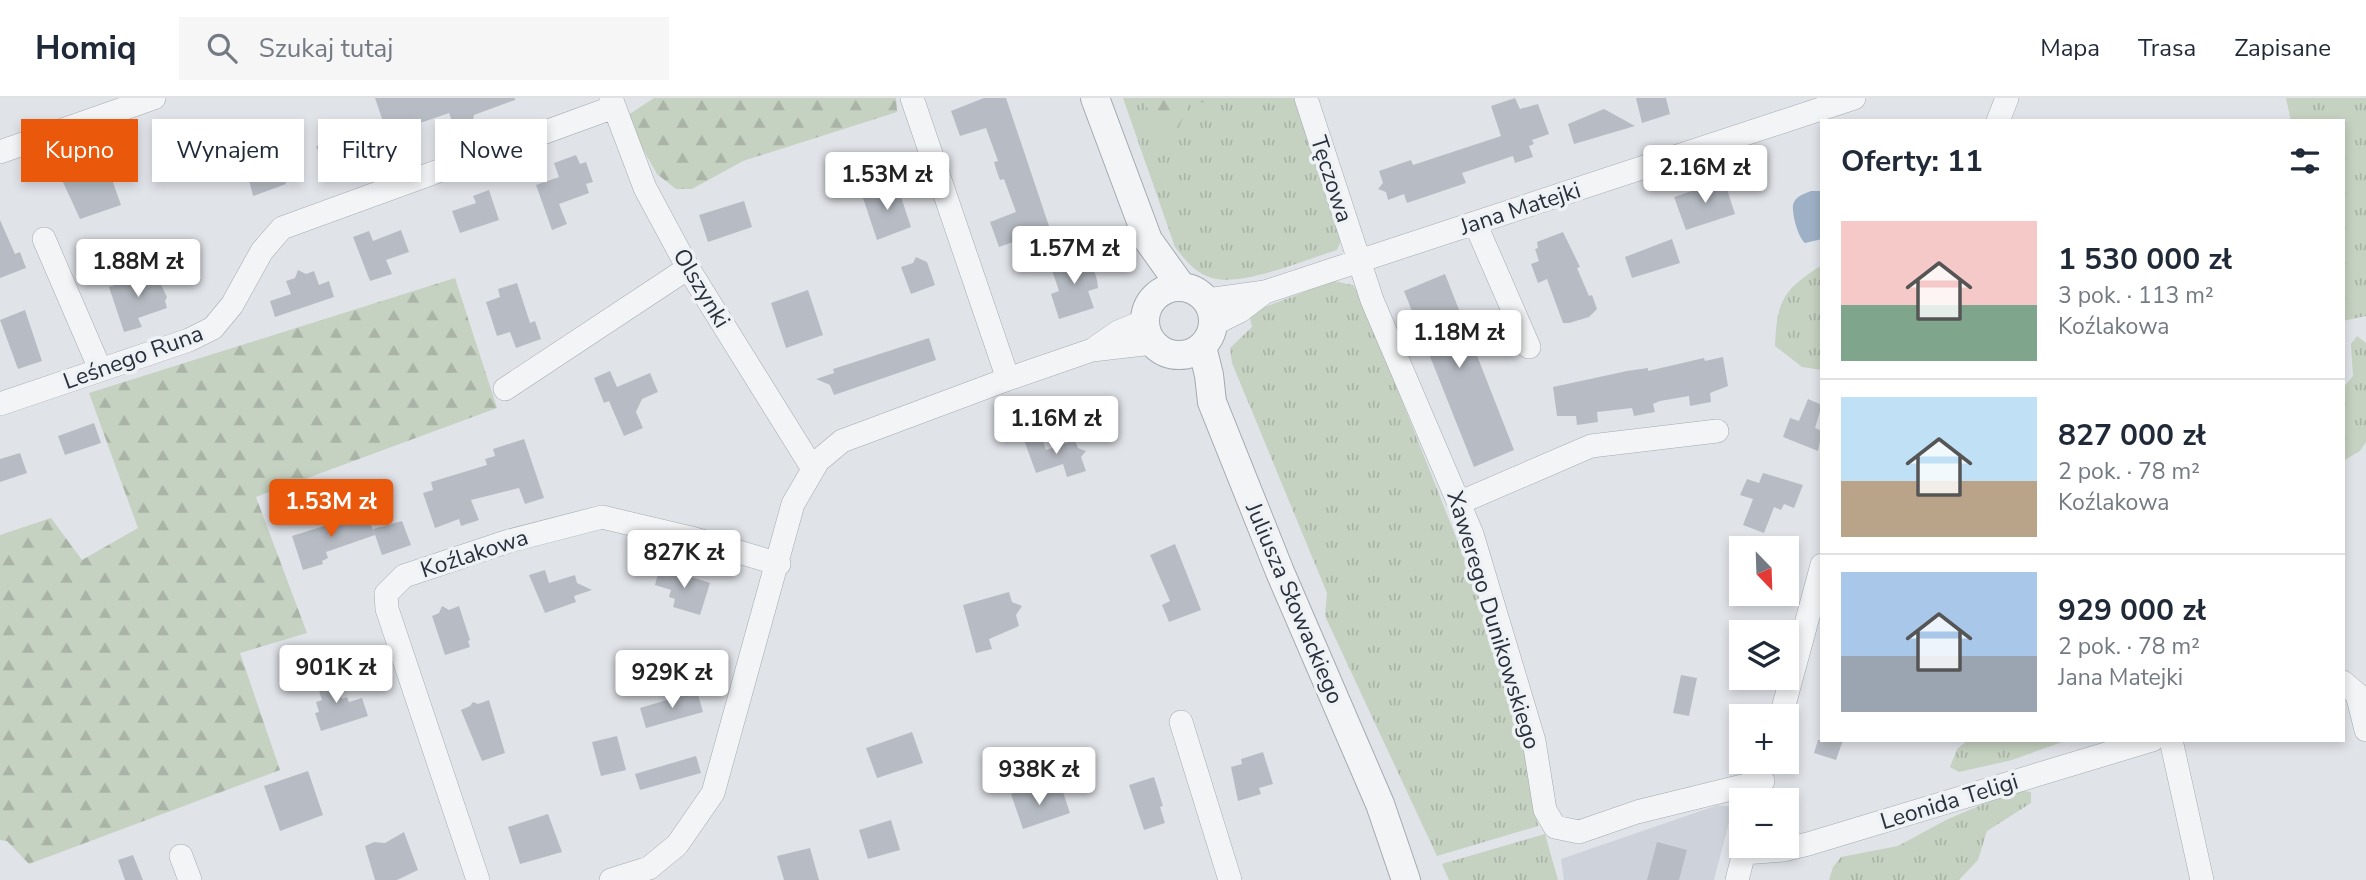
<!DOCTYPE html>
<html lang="pl">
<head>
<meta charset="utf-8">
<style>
  body { margin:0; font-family:"Nunito Sans",sans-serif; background:#f6f6f7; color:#1f2937; height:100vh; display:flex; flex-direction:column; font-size:26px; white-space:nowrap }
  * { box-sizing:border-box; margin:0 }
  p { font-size:23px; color:#747a83 }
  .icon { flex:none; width:38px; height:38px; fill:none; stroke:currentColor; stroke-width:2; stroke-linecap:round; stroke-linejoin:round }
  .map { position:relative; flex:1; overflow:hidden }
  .drawer { position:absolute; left:1820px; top:21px; width:525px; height:623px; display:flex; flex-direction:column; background:#fff; border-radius:0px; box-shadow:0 4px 10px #0003 }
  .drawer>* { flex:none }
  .banner { position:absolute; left:21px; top:21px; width:665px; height:63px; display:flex; gap:14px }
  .needle { width:46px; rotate:157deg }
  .tools { position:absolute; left:1729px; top:438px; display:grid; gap:14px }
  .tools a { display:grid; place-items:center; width:70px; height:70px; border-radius:0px; background:#fff; box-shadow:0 4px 10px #0003; font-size:35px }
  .price { position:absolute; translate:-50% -60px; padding:0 16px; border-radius:7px; background:#fff; color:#222; font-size:23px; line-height:46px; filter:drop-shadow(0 2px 4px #0008) }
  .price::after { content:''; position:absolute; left:50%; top:42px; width:21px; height:16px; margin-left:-10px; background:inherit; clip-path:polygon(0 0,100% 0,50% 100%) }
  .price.selected { background:#ea580c; color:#fff }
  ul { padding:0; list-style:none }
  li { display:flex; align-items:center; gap:21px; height:175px; padding:0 21px }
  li+li { border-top:2px solid #e0e1e3 }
  li span { display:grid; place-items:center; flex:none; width:196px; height:140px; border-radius:0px; color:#555 }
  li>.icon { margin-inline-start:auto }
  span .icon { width:84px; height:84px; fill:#fffc; stroke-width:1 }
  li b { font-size:30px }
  h2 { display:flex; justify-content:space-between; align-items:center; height:84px; padding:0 21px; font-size:30px }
  .chip { padding:0 24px; border-radius:0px; background:#fff; box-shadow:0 4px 10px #0003; font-size:24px; line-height:63px }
  .chip.selected { background:#ea580c; color:#fff }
  header { display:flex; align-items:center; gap:42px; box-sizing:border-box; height:98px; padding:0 35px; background:#fff; border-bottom:2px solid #e0e1e3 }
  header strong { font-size:33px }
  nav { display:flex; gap:38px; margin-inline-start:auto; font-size:24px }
  .search { width:490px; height:63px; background:#f6f6f7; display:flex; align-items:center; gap:18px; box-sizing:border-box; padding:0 24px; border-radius:0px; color:#747a83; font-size:26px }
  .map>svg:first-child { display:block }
  .built { fill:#ced2da }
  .grass { fill:url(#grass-tufts) }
  .forest { fill:url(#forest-firs) }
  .water { fill:#9db0c6 }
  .building { fill:#b7bcc4 }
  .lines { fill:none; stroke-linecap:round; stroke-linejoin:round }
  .minor-casing { stroke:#a5aab2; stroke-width:24 }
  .tertiary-casing { stroke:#a5aab2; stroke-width:30 }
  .minor { stroke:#f2f4f6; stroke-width:23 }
  .tertiary { stroke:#f2f4f6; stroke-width:28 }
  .labels { text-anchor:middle; stroke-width:7; stroke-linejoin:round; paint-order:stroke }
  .street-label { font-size:23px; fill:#29313e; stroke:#eff2f5 }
</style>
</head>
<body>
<header>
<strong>Homiq</strong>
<div class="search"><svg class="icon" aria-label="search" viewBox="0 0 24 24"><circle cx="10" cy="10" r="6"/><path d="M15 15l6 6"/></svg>Szukaj tutaj</div>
<nav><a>Mapa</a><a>Trasa</a><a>Zapisane</a></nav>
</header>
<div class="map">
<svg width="2366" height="782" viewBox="0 0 2366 782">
  <defs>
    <pattern id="grass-tufts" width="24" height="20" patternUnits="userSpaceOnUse" patternTransform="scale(1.75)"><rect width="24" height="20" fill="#c5d1c1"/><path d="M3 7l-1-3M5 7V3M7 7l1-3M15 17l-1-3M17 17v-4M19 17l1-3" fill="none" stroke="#a9b4a7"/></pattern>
    <pattern id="forest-firs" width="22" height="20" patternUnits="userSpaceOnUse" patternTransform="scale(1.75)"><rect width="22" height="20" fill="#c5d1c1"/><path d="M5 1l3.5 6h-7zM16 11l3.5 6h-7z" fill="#a9b4a7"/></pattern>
  </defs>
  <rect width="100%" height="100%" fill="#e0e3e8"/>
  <path class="built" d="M1718 707 1733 709 1714 782H1564L1561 761Z"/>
  <path class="grass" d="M1123 0H1297L1342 140 1337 152C1307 161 1242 189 1212 180 1195 175 1185 162 1175 149Z
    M2286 0H2366V218L2343 223V23H2291Z
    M1822 167V272L1802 269 1775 248C1777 202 1783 192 1822 167Z
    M1333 183 1353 187 1361 199 1488 520 1527 644 1538 728 1437 758 1325 518 1327 495 1232 265 1230 250 1252 229 1249 215Z
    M2357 238 2366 245V344L2360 353 2343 363V290L2353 278 2351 246Z
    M1968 642H2068L2012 662 1959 674 1950 669 1957 651Z
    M2016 692 2031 694V705L1987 733 1978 762 1959 782H1829L1833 769 1841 759 1898 748 1946 722Z
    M1545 736 1558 782H1449L1442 766Z"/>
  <path class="forest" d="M654 0H896L897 14 743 63 692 91H676L657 76 625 19Z
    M1143 0H1215L1211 5 1190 3 1177 34 1156 31Z
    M455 180 497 310 256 399 307 535 240 555 280 672 29 766 7 743 0 742V437L51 420 82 462 138 430 89 295Z"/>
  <path class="water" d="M1811 93H1822V141L1805 145C1798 139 1792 117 1793 107 1795 98 1804 96 1811 93Z"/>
  <path class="building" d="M375 0H515V2L474 17 472 27 455 32 449 15 406 30 410 40 391 47Z
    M984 0H1006L1050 131 999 149 990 124 1016 114 1004 81 1000 82 997 74 994 64 998 63 986 30 960 38 951 13Z
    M1515 0 1520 11 1538 6 1549 36 1532 42 1534 46 1529 48 1533 59 1515 65 1513 58 1462 75 1466 85 1407 105 1404 96 1388 102 1386 94 1378 91 1383 85 1379 73 1411 62 1413 67 1501 38 1491 8Z
    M1636 0H1666L1670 16 1642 25Z
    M1604 11 1635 28 1574 46 1568 26Z
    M368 29 357 45 363 63 329 75 320 69 322 63 316 48 320 47 321 39 328 44Z
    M201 33 211 62 185 71 183 67 168 73 160 52 176 47 175 42Z
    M576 57 580 66 586 64 593 84 586 86 589 95 559 106 567 126 552 132 536 87 559 79 554 65Z
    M265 59 267 63 276 59 286 86 253 98 245 66Z
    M89 72 111 79 121 107 80 121 62 82Z
    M1724 82 1735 116 1686 132 1674 99Z
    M897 87 911 129 877 142 863 100Z
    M489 92 499 122 460 135 452 113 476 105 473 98Z
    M744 103 752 129 708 144 699 117Z
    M0 122 15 156 20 154 26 170 0 180Z
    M401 132 409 154 386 162 392 176 370 183 353 139 369 133 373 143Z
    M1563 134 1580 169 1577 170 1589 198 1592 197 1597 211 1589 219 1569 225H1563L1547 181 1538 185 1531 166 1539 163 1535 151 1538 150 1537 144Z
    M1672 141 1680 165 1632 180 1625 159Z
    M1089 156 1097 182 1098 190 1088 193 1094 210 1059 221 1051 196 1059 193 1051 169Z
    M916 159 927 164 935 187 911 196 901 169 913 165Z
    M136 172 157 179 167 199 165 203 167 210 138 220 142 229 124 234 109 189 137 179Z
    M298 172 306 176 314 173 319 187 329 183 334 199 275 219 270 203 291 196 286 183 295 180Z
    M1445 176 1514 352 1474 369 1404 193Z
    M517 185 530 225 535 223 541 241 516 250 510 234 497 238 486 204 500 199 498 191Z
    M808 192 823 237 786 250 771 205Z
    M25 212 42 263 18 271 0 222Z
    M929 240 936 262 834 297 830 287 816 281 834 275 833 271Z
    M1723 259 1728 288 1710 295 1711 304 1690 308 1689 298 1660 303 1653 306 1655 314 1634 318 1632 310 1597 314 1598 324 1577 327 1576 318H1557L1553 289 1627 273 1648 270V273L1704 260 1705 263Z
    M610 273 617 289 650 275 658 294 642 301 636 314 643 330 624 338 609 303 604 305 594 280Z
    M1808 301 1822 307 1815 330 1822 333 1818 353 1783 339 1790 320 1799 323Z
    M94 325 101 345 65 357 58 338Z
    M1041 337 1046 352 1075 342 1078 350 1086 353 1081 359 1086 373 1067 379 1063 366 1036 375 1024 342Z
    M524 341 544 400 525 406 519 390 471 402 479 422 461 428 459 421 435 430 423 395 433 392 431 384 487 367 485 361 495 358 493 351Z
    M20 355 27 375 0 384V361Z
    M1763 375 1803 387 1794 410 1784 406 1781 412 1774 409 1764 435 1743 427 1753 401 1740 397 1747 381 1759 385Z
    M366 415 375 437 326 454 328 460 322 463 323 466 303 472 292 438Z
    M402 423 411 447 382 457 373 431Z
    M1175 446 1201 512 1169 524 1162 507 1170 503 1150 457Z
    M660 469 710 485 700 517 673 509 675 501 669 499 671 492 655 487Z
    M545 472 549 485 575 477 577 485 592 492 574 498 576 504 545 515 529 477Z
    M1009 494 1012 504 1022 508 1016 517 1019 528 989 541 992 551 976 555 963 507Z
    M442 508 449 512 459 508 470 542 468 543 470 549 445 557 432 518 439 515Z
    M333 574 342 601 347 599 349 604 362 600 368 618 321 633 315 615 319 614 316 604 322 602 315 580Z
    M1681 577 1697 580 1689 618 1673 615Z
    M697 593 703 614 646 630 640 610Z
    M489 602 505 655 482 663 461 612 470 608 473 604 478 606Z
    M912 634 923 665 877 680 866 650Z
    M617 638 626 672 601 678 592 644Z
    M1818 642H1843L1836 662 1814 655Z
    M1263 654 1273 686 1259 690 1261 696 1238 703 1231 669 1242 666 1241 661Z
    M696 658 701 675 640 692 635 676Z
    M308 673 323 717 280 733 264 688Z
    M1154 679 1163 708 1160 709 1165 725 1144 732 1129 687Z
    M1032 689 1036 699 1062 691 1070 715 1023 731 1011 696Z
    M548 716 562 754 520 766 508 729Z
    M891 722 900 752 868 761 859 732Z
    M404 734 418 772 397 782H375L365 748 374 744 385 745Z
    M1657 744 1687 752 1679 782H1647Z
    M810 750 819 782H784L777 758Z
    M133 757 143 782H125L118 762Z"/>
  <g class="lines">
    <defs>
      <path id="minor" d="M611 0 645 90 688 170 813 371
        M912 0 1008 281
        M1306 0 1372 202 1472 436 1534 643 1545 712 1555 729 1579 734 1637 714 1763 683
        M1998 23 2007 0
        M0 54 154 0
        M1475 125 1529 249
        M44 141 100 271
        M1207 202 1265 194 1854 0
        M1214 226 1240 213 1265 194
        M1095 250 1118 234 1145 223
        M505 291 688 170
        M0 306 189 242 213 230 232 207 262 153 282 130 614 9
        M1461 404 1591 348 1717 333
        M2343 584 2357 596 2366 632
        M1781 618 1822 467
        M1181 624 1230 782
        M2171 642 2202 782
        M1744 755 1783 752 1808 746 2152 642
        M181 758 190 782
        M478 782 387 511 386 496 404 478 509 443 602 419 695 441 779 466
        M611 782 649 770 677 747 713 695 793 406 818 363 842 343 1008 281 1092 252 1153 245
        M1737 782 1746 747"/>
      <path id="tertiary" d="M1095 0 1148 142 1181 188
        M1145 223a34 34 0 1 1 68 0a34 34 0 1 1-68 0Z
        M1202 249 1209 277 1212 304 1280 474 1380 706 1406 782"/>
    </defs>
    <use href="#minor" class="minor-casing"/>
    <use href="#tertiary" class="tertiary-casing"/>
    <use href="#minor" class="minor"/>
    <use href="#tertiary" class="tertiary"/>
  </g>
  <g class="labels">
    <g class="street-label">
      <text transform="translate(1332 81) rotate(72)" y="8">Tęczowa</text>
      <text transform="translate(1520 110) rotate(-18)" y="8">Jana Matejki</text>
      <text transform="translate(702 190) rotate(59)" y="8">Olszynki</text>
      <text transform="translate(133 259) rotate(-20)" y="8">Leśnego Runa</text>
      <text transform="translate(474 455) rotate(-18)" y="8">Koźlakowa</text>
      <text transform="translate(1295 505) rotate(67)" y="8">Juliusza Słowackiego</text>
      <text transform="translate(1494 522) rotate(73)" y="8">Xawerego Dunikowskiego</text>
      <text transform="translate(1949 703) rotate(-17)" y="8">Leonida Teligi</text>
    </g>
  </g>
</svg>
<div class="tools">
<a><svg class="needle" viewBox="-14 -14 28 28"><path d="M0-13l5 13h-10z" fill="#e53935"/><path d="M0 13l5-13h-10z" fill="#747a83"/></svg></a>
<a><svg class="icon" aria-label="layers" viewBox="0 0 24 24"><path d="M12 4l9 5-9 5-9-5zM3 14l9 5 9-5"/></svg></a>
<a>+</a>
<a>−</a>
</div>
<b class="price" style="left:1705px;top:107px">2.16M zł</b>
<b class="price" style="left:887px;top:114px">1.53M zł</b>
<b class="price" style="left:1074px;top:188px">1.57M zł</b>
<b class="price" style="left:138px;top:201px">1.88M zł</b>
<b class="price" style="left:1459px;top:272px">1.18M zł</b>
<b class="price" style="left:1056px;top:358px">1.16M zł</b>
<b class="price selected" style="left:331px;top:441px">1.53M zł</b>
<b class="price" style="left:684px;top:492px">827K zł</b>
<b class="price" style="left:336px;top:607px">901K zł</b>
<b class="price" style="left:672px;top:612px">929K zł</b>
<b class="price" style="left:1039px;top:709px">938K zł</b>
<div class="banner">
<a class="chip selected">Kupno</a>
<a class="chip">Wynajem</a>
<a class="chip">Filtry</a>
<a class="chip">Nowe</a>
</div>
<section class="drawer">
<h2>Oferty: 11<svg class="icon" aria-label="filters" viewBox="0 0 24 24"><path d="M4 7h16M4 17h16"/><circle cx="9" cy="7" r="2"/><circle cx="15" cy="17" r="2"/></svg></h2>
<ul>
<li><span style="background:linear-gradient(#f6c9c9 60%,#7fa58c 0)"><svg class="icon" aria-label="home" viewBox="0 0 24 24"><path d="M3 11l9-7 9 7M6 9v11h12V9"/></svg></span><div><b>1 530 000 zł</b><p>3 pok. · 113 m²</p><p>Koźlakowa</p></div></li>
<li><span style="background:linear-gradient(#bfe0f5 60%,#b9a48a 0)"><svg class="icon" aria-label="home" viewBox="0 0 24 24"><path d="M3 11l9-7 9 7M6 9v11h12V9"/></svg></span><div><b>827 000 zł</b><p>2 pok. · 78 m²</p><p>Koźlakowa</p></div></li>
<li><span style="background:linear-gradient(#a9c7e8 60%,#9aa5b1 0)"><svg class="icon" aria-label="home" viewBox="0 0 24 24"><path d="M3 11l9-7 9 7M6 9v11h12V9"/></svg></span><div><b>929 000 zł</b><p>2 pok. · 78 m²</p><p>Jana Matejki</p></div></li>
</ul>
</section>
</div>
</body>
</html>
